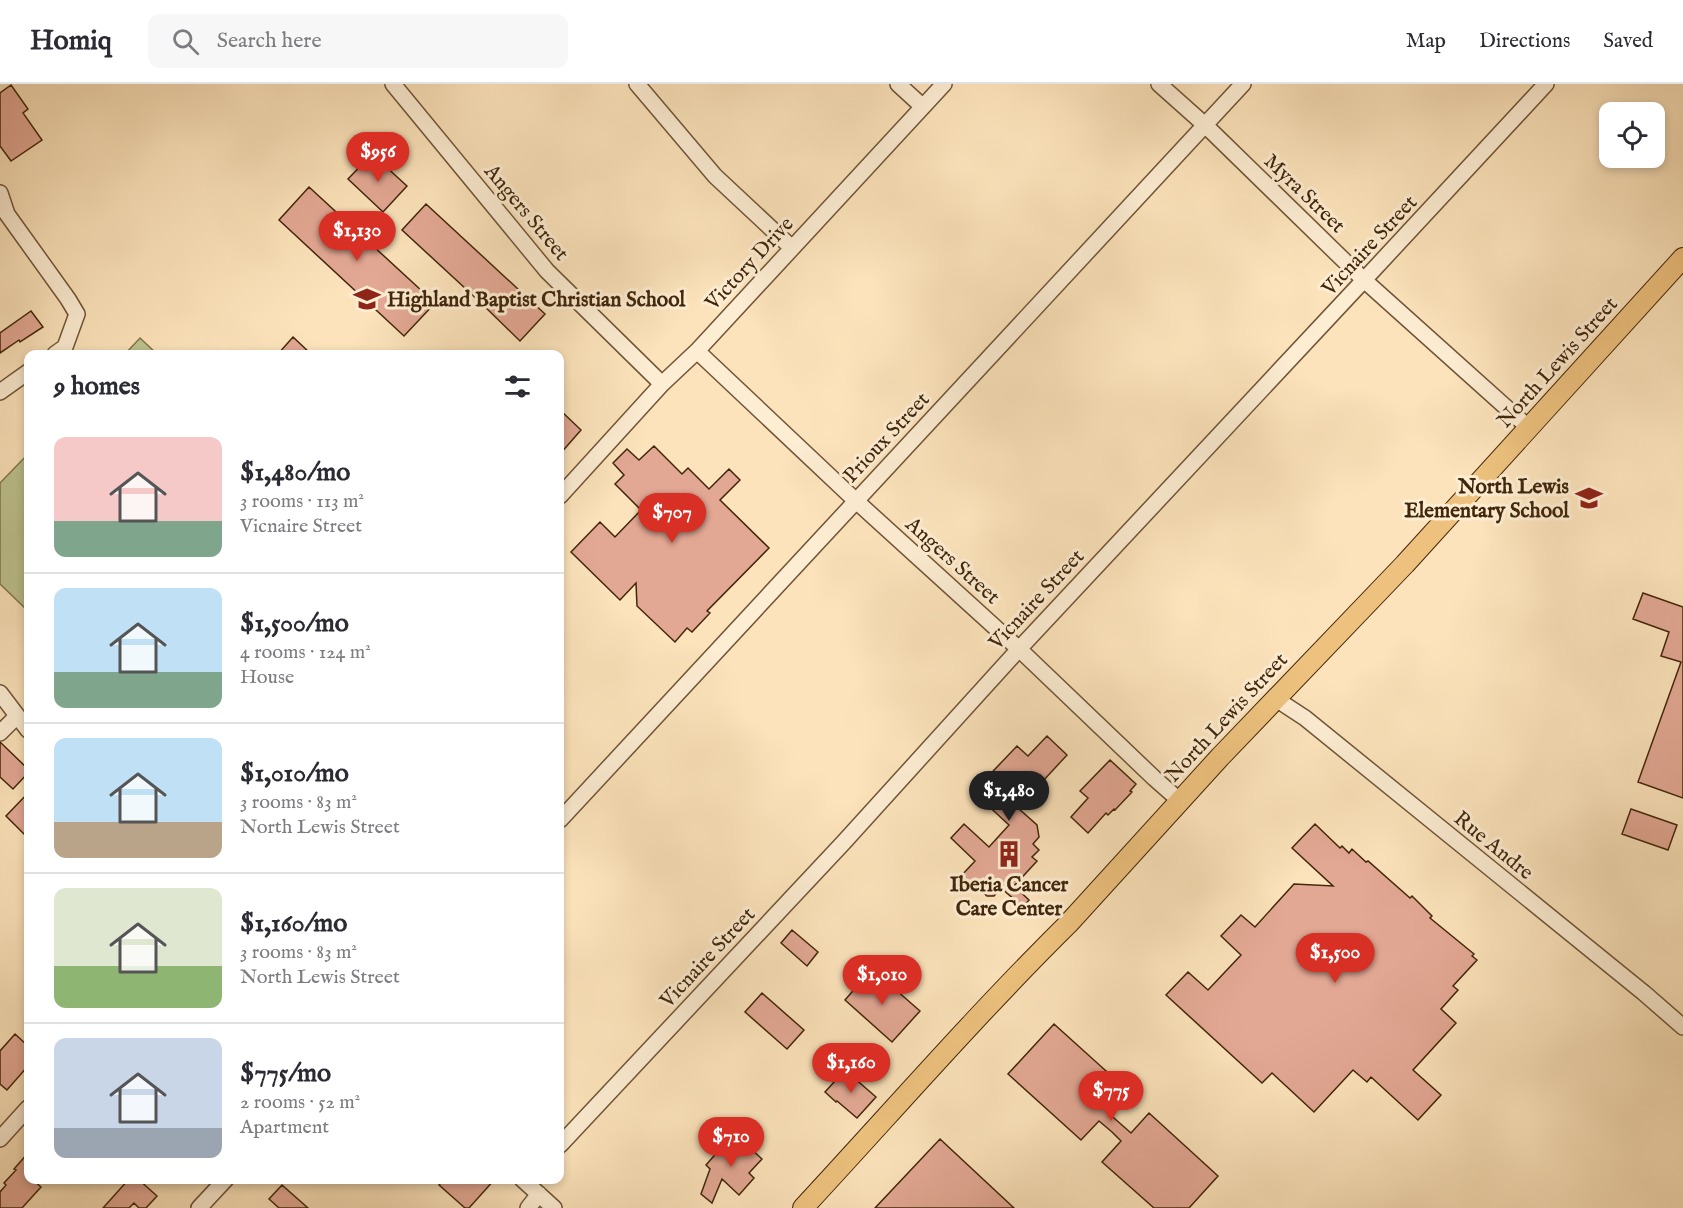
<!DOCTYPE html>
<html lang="en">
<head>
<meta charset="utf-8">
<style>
  body { margin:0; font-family:"IM FELL English",serif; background:#f7f7f7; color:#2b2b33; height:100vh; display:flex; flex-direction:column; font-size:22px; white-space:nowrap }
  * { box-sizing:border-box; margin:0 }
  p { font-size:20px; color:#7c7c81 }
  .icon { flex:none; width:33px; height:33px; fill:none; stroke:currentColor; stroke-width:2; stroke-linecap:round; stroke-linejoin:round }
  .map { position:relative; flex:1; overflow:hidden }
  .details { position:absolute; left:24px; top:266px; width:540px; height:834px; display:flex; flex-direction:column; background:#fff; border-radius:12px; box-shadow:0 3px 9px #0003 }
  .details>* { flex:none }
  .controls { position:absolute; left:1599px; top:18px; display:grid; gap:12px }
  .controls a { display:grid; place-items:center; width:66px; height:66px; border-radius:12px; background:#fff; box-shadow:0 3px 9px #0003; font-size:30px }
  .price { position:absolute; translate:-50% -51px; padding:0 14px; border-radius:21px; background:#d93025; color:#fff; font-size:20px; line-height:39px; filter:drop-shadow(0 2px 3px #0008) }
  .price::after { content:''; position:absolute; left:50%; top:36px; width:18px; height:14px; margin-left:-9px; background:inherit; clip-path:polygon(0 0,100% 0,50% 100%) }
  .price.active { background:#222; color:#fff }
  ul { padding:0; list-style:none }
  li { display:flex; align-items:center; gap:18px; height:150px; padding:0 30px }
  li+li { border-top:2px solid #e1e1e2 }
  li span { display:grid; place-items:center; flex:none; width:168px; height:120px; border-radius:12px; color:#555 }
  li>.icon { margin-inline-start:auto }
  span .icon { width:72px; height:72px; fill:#fffc; stroke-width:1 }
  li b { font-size:26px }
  h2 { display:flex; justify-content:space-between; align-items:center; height:72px; padding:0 30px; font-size:26px }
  header { display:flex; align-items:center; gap:36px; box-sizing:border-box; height:84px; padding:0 30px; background:#fff; border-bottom:2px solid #e1e1e2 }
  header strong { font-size:28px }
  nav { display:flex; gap:33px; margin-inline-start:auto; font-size:21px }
  .search { width:420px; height:54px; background:#f7f7f7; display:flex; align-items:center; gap:15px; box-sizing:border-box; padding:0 21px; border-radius:12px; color:#7c7c81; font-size:22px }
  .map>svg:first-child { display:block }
  .green { fill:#bec490; stroke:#80754d; stroke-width:1.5 }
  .building { fill:#e3a894; stroke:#41260a; stroke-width:1.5 }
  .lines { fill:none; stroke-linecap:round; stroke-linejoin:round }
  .minor-casing { stroke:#705536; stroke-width:18 }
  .major-casing { stroke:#41260a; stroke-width:22 }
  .minor { stroke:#fdedd3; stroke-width:15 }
  .major { stroke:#eec27e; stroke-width:20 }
  .labels { text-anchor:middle; stroke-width:6; stroke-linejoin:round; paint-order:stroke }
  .street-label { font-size:21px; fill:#41260a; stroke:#fdedd3 }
  .poi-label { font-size:21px; font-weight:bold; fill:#41260a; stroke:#fdedd3; text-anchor:start }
</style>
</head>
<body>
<header>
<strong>Homiq</strong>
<div class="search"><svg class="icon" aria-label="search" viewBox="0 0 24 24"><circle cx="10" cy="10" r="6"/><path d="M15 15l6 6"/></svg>Search here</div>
<nav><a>Map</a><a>Directions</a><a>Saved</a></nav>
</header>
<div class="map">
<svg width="1683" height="1124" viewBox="0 0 1683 1124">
  <rect width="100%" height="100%" fill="#fce3bb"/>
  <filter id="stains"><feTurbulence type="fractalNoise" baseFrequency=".00333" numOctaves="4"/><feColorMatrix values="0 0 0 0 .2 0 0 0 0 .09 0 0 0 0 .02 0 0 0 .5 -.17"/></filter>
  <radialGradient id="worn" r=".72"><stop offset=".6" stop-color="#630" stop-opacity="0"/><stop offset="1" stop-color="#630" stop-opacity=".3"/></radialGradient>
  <path class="green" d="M140 254 157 270H125Z
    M28 370V527L0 500V399Z"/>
  <path class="building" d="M11 1 28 25 23 29 42 56 11 77 0 62V9Z
    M372 70 407 102 383 128 348 95Z
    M309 103 435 219 404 252 279 136Z
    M426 120 545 230 520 257 480 218 402 146Z
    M31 227 43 243 20 258 19 256 0 269V249Z
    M293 253 311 270H278Z
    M560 326 581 346 560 370Z
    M654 362 682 390 688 384 709 405 729 385 740 396 720 416 769 464 707 527 710 529 692 548 687 544 675 558 637 522 636 499 620 516 571 468 600 438 615 453 641 426 615 400 624 391 613 379 627 365 639 376Z
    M1643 509 1683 523V714L1638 698 1681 578 1661 572 1669 548 1633 535Z
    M1047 652 1067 671 1018 724 1037 741 1039 753 1033 760 1039 766 1032 773 1037 777 1014 802 1029 816 1023 823 1001 804 994 812H987L979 805 975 806 961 792 975 777 951 754 964 740 989 763 1009 741 982 716 986 712 977 704 1017 662 1028 672Z
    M0 658 28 685V689L13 705 0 693Z
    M1110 676 1136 700 1130 707 1132 708 1115 726 1114 725 1108 731 1106 729 1088 749 1071 733 1088 714 1080 707Z
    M28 709V754L6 732Z
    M1631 725 1677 741 1668 766 1622 750Z
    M1315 740 1340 764 1342 762 1349 769 1352 765 1366 778 1368 777 1410 814 1412 812 1432 832 1430 834 1474 870 1472 872 1477 876 1453 902 1458 906 1441 925 1456 939 1413 986 1441 1011 1418 1036 1371 993 1367 998 1353 986 1314 1028 1272 989 1262 999 1166 911 1188 888 1208 906 1241 871 1221 852 1241 831 1255 843 1294 800 1333 802 1292 764Z
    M792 846 818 868 807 882 781 859Z
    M872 885 920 927 892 958 845 916Z
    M762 909 804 946 787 965 745 928Z
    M1054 940 1126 1005 1106 1027 1131 1049 1149 1029 1218 1092 1189 1124H1154L1102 1078 1121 1057 1112 1048 1099 1037 1081 1056 1008 990Z
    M15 950 28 962V982L7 1006 0 1000V967Z
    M845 986 876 1013 857 1034 837 1017 836 1018 825 1008Z
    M734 1049 762 1075 749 1089 754 1094 739 1111 722 1095 712 1119 701 1110 710 1085 706 1081Z
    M940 1055 1014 1124H875Z
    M28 1069V1095H32L41 1103 22 1124H0V1108L6 1101 4 1099 16 1086 14 1085Z
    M129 1095H138L157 1112 146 1124H139L134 1119 129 1124H103Z
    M445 1095H495L469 1124H465L439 1101Z
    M282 1101 308 1124H279L269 1115Z"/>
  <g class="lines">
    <defs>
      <path id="minor" d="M393 0 547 187 662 300
        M637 0 715 92 791 163
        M898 0 922 22
        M1159 0 1205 41 1364 196 1529 344
        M0 109 7 130 68 215 77 230 65 263 55 270
        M697 267 855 416 1019 565 1154 694 1180 717
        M0 308 28 288
        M560 412 662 300 697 267 944 0
        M0 609 28 646
        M1276 615 1305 634 1644 909 1683 943
        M0 649 17 632
        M560 736 1243 0
        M0 1055 28 1024
        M560 1061 844 758 1019 565 1364 196 1546 0
        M522 1095 554 1124
        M199 1124 226 1095
        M528 1124 539 1110"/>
      <path id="major" d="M803 1124C891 1029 976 931 1068 840L1220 673 1405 480 1683 174"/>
    </defs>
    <use href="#minor" class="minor-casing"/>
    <use href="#major" class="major-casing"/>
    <use href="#minor" class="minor"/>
    <use href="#major" class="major"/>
  </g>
  <defs>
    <symbol id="school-bare" viewBox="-9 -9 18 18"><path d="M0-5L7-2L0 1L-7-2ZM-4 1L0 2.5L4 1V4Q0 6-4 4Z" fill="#8f2418" stroke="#fdedd3" stroke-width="2.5" paint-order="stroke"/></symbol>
    <symbol id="building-bare" viewBox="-9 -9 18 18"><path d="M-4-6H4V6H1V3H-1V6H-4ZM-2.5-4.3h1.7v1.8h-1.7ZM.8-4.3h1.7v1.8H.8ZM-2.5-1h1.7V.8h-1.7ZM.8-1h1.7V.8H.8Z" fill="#8f2418" stroke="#fdedd3" stroke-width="2.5" paint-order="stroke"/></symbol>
  </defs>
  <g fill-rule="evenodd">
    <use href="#school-bare" x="348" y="196" width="38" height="38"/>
    <use href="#school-bare" x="1570" y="395" width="38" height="38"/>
    <use href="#building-bare" x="990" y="751" width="38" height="38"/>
  </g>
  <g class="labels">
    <g class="street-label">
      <text transform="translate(1305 109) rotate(44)" y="7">Myra Street</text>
      <text transform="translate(527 128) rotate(50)" y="7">Angers Street</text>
      <text transform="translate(1369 161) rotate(-47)" y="7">Vicnaire Street</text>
      <text transform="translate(749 179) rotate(-47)" y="7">Victory Drive</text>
      <text transform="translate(1557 278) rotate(-48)" y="7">North Lewis Street</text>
      <text transform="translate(886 353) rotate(-47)" y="7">Prioux Street</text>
      <text transform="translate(953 476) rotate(42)" y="7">Angers Street</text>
      <text transform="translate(1036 515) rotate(-47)" y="7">Vicnaire Street</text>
      <text transform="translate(1226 633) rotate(-47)" y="7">North Lewis Street</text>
      <text transform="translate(1494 761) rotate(39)" y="7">Rue Andre</text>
      <text transform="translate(707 873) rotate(-47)" y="7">Vicnaire Street</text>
    </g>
    <g class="poi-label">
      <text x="387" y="222">Highland Baptist Christian School</text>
      <text x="1569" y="409" text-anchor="end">North Lewis<tspan x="1569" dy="24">Elementary School</tspan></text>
      <text x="1009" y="807" text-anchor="middle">Iberia Cancer<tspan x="1009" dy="24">Care Center</tspan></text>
    </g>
  </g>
  <rect width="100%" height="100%" filter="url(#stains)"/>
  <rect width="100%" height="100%" fill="url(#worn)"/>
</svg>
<div class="controls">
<a><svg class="icon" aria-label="locate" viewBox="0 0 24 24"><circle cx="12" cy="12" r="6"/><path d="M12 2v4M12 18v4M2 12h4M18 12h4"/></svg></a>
</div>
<b class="price" style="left:378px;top:99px">$956</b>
<b class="price" style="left:357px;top:178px">$1,130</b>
<b class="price" style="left:672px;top:460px">$707</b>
<b class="price active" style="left:1009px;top:738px">$1,480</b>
<b class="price" style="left:1335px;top:900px">$1,500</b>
<b class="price" style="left:882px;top:922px">$1,010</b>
<b class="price" style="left:851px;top:1010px">$1,160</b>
<b class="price" style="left:1111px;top:1038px">$775</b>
<b class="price" style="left:731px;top:1084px">$710</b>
<section class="details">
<h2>9 homes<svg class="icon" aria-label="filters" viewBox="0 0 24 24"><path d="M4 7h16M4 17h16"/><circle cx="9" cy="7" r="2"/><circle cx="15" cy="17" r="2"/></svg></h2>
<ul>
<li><span style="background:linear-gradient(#f6c9c9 70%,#7fa58c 0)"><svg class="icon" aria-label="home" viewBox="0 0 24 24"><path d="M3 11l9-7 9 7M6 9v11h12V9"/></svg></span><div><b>$1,480/mo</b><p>3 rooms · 113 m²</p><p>Vicnaire Street</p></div></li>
<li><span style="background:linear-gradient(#bfe0f5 70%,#7fa58c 0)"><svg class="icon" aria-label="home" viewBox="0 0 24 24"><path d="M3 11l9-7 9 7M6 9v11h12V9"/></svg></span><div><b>$1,500/mo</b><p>4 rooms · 124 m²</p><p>House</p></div></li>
<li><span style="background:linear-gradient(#bfe0f5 70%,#b9a48a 0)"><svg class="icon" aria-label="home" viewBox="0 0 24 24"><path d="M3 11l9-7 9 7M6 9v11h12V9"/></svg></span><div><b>$1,010/mo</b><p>3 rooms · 83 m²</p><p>North Lewis Street</p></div></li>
<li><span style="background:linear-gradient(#dfe7d0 65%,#8fb573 0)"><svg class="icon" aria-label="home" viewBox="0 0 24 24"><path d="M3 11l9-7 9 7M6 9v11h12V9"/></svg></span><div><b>$1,160/mo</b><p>3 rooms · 83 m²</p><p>North Lewis Street</p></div></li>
<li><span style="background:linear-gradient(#c9d6e8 75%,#9aa5b1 0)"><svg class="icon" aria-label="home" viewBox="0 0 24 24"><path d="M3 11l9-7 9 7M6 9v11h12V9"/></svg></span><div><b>$775/mo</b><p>2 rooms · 52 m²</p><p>Apartment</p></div></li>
</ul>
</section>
</div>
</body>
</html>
